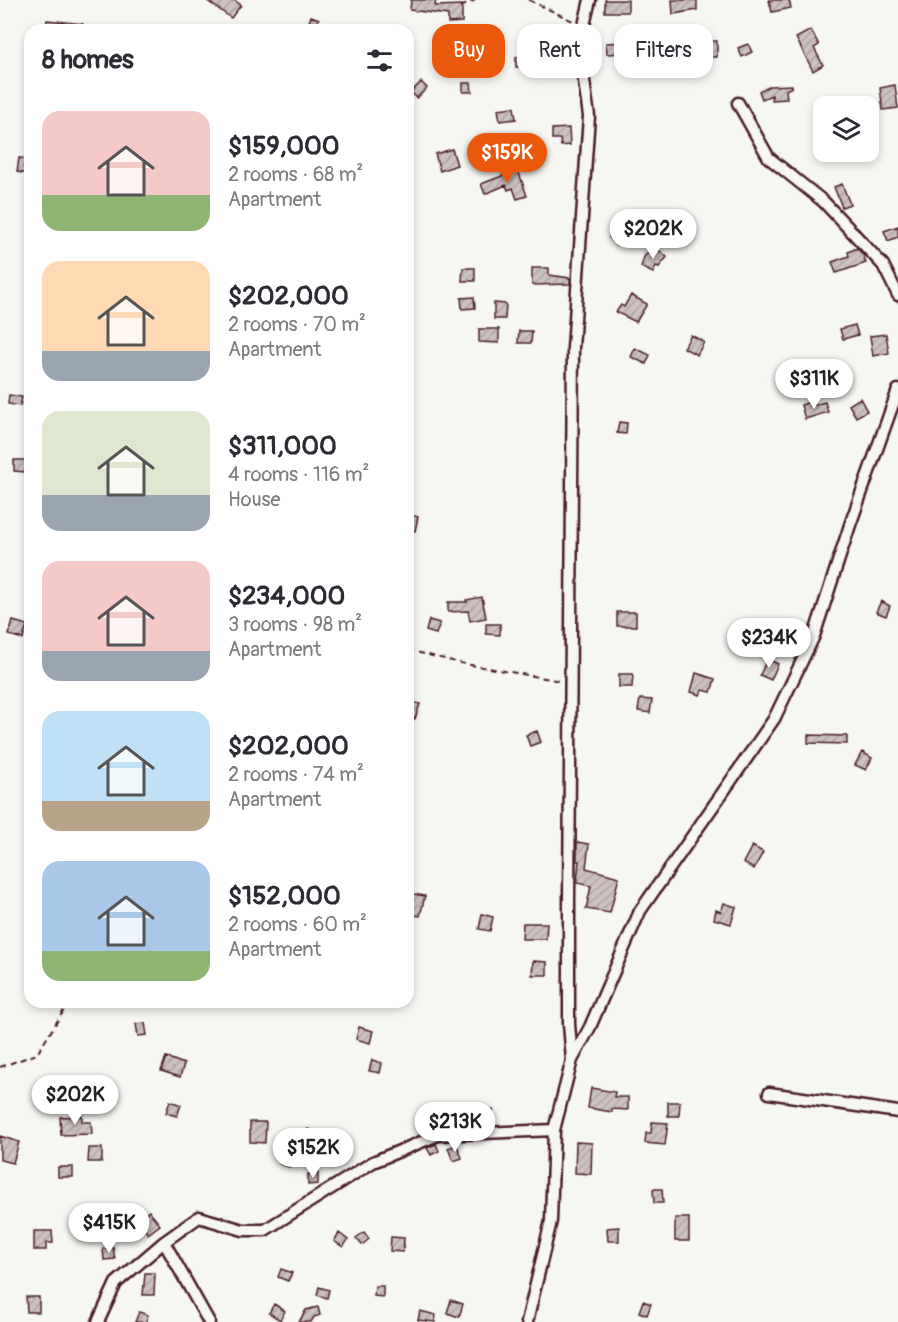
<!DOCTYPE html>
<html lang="en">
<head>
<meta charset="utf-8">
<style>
  body { margin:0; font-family:Pangolin,sans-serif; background:#f2f2f3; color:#2b2b33; height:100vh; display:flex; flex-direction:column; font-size:22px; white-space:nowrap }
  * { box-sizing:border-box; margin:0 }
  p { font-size:20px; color:#7c7c81 }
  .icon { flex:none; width:33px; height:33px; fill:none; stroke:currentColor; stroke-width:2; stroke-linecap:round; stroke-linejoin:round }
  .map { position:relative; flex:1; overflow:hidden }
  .panel { position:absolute; left:24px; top:24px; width:390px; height:984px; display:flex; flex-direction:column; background:#fff; border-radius:18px; box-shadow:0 3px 9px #0003 }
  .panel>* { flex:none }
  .banner { position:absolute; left:432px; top:24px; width:375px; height:54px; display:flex; gap:12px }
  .tools { position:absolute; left:813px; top:96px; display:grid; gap:12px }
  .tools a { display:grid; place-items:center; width:66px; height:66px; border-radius:12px; background:#fff; box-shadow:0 3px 9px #0003; font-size:30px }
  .price { position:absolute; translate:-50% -51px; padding:0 14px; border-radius:21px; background:#fff; color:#222; font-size:20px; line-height:39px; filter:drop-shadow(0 2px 3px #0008) }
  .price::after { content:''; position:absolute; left:50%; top:36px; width:18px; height:14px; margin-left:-9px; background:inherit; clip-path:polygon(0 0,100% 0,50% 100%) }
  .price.selected { background:#ea580c; color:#fff }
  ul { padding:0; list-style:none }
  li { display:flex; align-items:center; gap:18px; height:150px; padding:0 18px }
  li span { display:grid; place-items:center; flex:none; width:168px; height:120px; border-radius:18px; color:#555 }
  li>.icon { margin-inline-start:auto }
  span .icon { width:72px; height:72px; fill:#fffc; stroke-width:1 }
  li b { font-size:26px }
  h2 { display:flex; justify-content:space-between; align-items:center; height:72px; padding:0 18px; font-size:26px }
  .chip { padding:0 21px; border-radius:18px; background:#fff; box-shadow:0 3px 9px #0003; font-size:21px; line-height:54px }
  .chip.selected { background:#ea580c; color:#fff }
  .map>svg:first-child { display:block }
  .building { fill:url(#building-hatch); stroke:#4a1f2b; stroke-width:1.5 }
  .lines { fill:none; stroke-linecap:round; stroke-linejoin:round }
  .street-casing { stroke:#4a1f2b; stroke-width:15 }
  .path { stroke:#4a1f2b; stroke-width:2; stroke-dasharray:6 4.5; stroke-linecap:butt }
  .street { stroke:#f6f6f2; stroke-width:10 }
</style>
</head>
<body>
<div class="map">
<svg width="898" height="1322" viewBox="0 0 898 1322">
  <defs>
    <pattern id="building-hatch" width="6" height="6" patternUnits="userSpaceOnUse" patternTransform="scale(1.5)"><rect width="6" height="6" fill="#ccc1c0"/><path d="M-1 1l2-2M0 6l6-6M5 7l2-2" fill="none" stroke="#b1a5a5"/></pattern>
  </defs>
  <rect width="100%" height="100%" fill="#f6f6f2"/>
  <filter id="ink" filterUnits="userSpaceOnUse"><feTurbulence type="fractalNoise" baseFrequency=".0167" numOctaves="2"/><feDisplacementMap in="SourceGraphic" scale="12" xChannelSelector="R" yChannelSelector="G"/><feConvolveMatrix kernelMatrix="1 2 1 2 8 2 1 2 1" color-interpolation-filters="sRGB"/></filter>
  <g filter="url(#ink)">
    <path class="building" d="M206 0H234L241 5 231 18Z
      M411 0H436L435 6 462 5V22L448 23V15L410 10Z
      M605 0H628V12H605Z
      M672 0H697V10L673 14Z
      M769 0H789L791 8 772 12Z
      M311 16 319 19 315 28 308 25Z
      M47 20 83 24V30H46Z
      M811 30 819 45 814 48 823 65 813 71 796 38Z
      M700 41H717V57H701Z
      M626 42 627 53 607 54 606 43Z
      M748 44 752 52 742 57 738 48Z
      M528 56 529 67H516V57Z
      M421 82 427 88 417 98 411 92Z
      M463 83H471L472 92H463Z
      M792 85V87L786 90 787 99 772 100V95L762 99 759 91 769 86Z
      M895 85 898 108 883 110 880 88Z
      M514 107 516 119 500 121 498 109Z
      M569 128 570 145 561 146 560 139H552V129Z
      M452 149 457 165 440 171 435 154Z
      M19 158 30 159V174L17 172Z
      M518 170 527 196 517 199 513 188 508 190 506 185 485 194 481 184Z
      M842 184 850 204 842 207 834 187Z
      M898 226V237L888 241 884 231Z
      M616 230 624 238 616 245 609 237Z
      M653 246 667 257 659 267 656 266 653 273 641 267 644 257Z
      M857 248 863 255 866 263 836 273 832 262 849 256 848 252Z
      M463 268H475V281H462Z
      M532 268H549V275L570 278V284L532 285Z
      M631 295 647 304 636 322 616 312 621 305 624 307Z
      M474 297 475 308 462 309 461 298Z
      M494 303 506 304 505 319H494Z
      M855 325 858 335 843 339 840 329Z
      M479 329H499V343L479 342Z
      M519 331H532L531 343H518Z
      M886 334 889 353 873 356 870 336Z
      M691 335 704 342 697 355 684 348Z
      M635 348 650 355 646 364 631 357Z
      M815 371 820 382 812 386 807 374Z
      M9 395 22 397 20 406 8 404Z
      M860 398 867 411 856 417 849 405Z
      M810 402 811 406 825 402 828 412 805 419 801 405Z
      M619 422 627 423 626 434 617 433Z
      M14 460H26L25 472 14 471Z
      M408 514 418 517 415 531 408 529Z
      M482 597 486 618 470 621 468 611 448 612V602H467L466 600Z
      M881 601 890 606 886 616 876 612Z
      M617 612H636V626H617Z
      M429 620 440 623 436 634 426 631Z
      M13 621 27 625 23 639 9 635Z
      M486 624H500V635L486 634Z
      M754 639 766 644 762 653 750 647Z
      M767 659 778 664 771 680 760 675Z
      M696 673 715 679 711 692 702 690 700 695 691 692Z
      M619 674H633L632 687H619Z
      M640 699 652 700 650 713 638 711Z
      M408 701 420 704 415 719 408 716Z
      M537 731 541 742 530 746 526 735Z
      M808 735 847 736V744L808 743Z
      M862 752 872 758 866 770 855 765Z
      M577 842 589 844 586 868 619 877 610 913 586 909 591 886 577 883 579 861H577Z
      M752 846 763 852 754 869 743 863Z
      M408 893 425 896 420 916 408 914Z
      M724 903 736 907 731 924 714 919 716 910 721 912Z
      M482 914 493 917 490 931 479 929Z
      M523 923H547L546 939H522Z
      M533 961 547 962V975H532Z
      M145 1023 147 1035 138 1036 136 1024Z
      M359 1027 373 1031 370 1043 356 1039Z
      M166 1057 184 1064 180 1077 161 1071Z
      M372 1060 382 1063 380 1073 369 1071Z
      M591 1088 615 1092 614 1097H628V1110L612 1109V1112L588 1108Z
      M170 1101 181 1105 177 1116 166 1113Z
      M668 1102H680L679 1116H668Z
      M493 1110 495 1125 483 1126 482 1111Z
      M453 1112 472 1118 470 1126 449 1125Z
      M82 1116V1122H91L92 1134 61 1135 60 1117Z
      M250 1122H266L265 1143 250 1142Z
      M652 1122 668 1123 665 1145 645 1143 646 1133H651Z
      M308 1129 322 1138 314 1150 300 1141Z
      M0 1136 19 1142 13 1163 0 1160Z
      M576 1142 592 1143 591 1174 575 1173Z
      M436 1144 439 1151 431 1155 427 1148Z
      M457 1145 462 1158 453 1161 448 1148Z
      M89 1148H102V1162H88Z
      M285 1149 295 1153 290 1167 280 1164Z
      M58 1167H73V1177H58Z
      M318 1173V1184L308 1185V1174Z
      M653 1189H662L663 1203H654Z
      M149 1211 160 1225 148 1234 137 1220Z
      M675 1218H689V1241H675Z
      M619 1227V1241H608L607 1228Z
      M34 1231H52L53 1243H46V1250H34Z
      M364 1232 369 1239 362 1245 356 1238Z
      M339 1233 348 1240 343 1247 334 1241Z
      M391 1237 404 1238 403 1252 390 1251Z
      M113 1247 115 1259 104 1260 103 1249Z
      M281 1269 292 1273 288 1281 278 1277Z
      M145 1273H155L154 1295H143Z
      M375 1286H383V1297L374 1296Z
      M319 1287 329 1290 327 1298 317 1295Z
      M26 1297H39V1312H27Z
      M451 1300 463 1304 459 1317 447 1313Z
      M643 1301 651 1304 647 1315 639 1312Z
      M274 1304 285 1311 280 1320 269 1313Z
      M318 1307 320 1315 314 1317 311 1322H299L306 1310Z
      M420 1311 436 1315 435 1322 418 1320Z
      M139 1312 148 1315 146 1322H135Z"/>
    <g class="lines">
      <defs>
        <path id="street" d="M738 103 769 158 824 202 883 265 898 295
          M572 1060 569 1024V903L573 348 589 116 579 46 590 0
          M769 1093 898 1112
          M164 1242 209 1322
          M98 1322 116 1283 164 1242 199 1217 243 1230H265L373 1162 438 1135 554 1130
          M527 1322 551 1221 554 1130 572 1060 590 1027 640 911 774 719 814 636 850 525 898 390"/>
      </defs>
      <use href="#street" class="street-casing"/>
      <path class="path" d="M529 0 575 22
        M461 7 475 0
        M408 650 460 663 561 681
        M0 1067 37 1054 69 1002"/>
      <use href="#street" class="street"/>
    </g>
  </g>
</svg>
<div class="tools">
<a><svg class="icon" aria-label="layers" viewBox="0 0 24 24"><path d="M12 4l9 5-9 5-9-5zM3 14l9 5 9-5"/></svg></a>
</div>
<b class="price selected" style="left:507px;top:184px">$159K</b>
<b class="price" style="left:653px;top:260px">$202K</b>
<b class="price" style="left:814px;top:410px">$311K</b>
<b class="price" style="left:769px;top:669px">$234K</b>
<b class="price" style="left:75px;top:1126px">$202K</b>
<b class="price" style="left:455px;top:1153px">$213K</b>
<b class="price" style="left:313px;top:1179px">$152K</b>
<b class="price" style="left:109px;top:1254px">$415K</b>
<div class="banner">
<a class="chip selected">Buy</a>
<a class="chip">Rent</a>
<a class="chip">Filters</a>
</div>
<section class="panel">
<h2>8 homes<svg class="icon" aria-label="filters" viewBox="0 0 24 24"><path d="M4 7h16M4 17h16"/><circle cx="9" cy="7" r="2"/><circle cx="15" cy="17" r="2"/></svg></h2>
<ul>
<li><span style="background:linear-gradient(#f6c9c9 70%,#8fb573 0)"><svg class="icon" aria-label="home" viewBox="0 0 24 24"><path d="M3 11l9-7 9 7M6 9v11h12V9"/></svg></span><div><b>$159,000</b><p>2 rooms · 68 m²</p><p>Apartment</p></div></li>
<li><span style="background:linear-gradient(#ffd9b3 75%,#9aa5b1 0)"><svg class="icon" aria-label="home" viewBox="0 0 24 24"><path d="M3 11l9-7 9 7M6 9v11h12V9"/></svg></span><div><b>$202,000</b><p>2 rooms · 70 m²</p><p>Apartment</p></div></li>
<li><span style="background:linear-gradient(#dfe7d0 70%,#9aa5b1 0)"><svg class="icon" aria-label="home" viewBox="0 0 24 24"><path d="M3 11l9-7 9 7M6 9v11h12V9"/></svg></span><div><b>$311,000</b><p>4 rooms · 116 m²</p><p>House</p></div></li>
<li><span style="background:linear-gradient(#f6c9c9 75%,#9aa5b1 0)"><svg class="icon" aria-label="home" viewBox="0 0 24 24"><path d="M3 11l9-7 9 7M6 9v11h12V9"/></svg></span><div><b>$234,000</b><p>3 rooms · 98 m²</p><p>Apartment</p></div></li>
<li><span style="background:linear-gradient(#bfe0f5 75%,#b9a48a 0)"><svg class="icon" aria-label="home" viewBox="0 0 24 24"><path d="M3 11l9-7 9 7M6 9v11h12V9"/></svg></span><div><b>$202,000</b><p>2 rooms · 74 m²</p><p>Apartment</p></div></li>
<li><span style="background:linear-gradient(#a9c7e8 75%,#8fb573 0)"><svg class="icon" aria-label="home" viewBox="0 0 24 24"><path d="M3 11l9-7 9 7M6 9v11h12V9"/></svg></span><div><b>$152,000</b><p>2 rooms · 60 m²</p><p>Apartment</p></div></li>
</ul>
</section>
</div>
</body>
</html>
